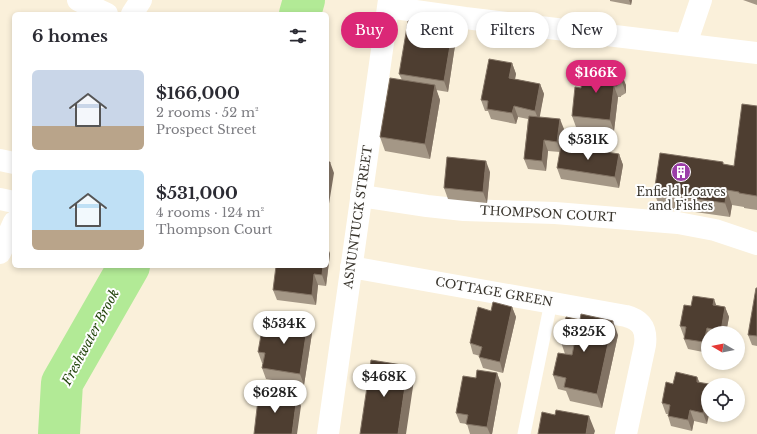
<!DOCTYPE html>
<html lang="en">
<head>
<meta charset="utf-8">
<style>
  body { margin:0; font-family:"Libre Baskerville",serif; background:#f2f2f3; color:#2b2b33; height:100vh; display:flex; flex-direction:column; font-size:15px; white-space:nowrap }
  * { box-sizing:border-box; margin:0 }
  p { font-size:13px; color:#7c7c81 }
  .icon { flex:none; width:22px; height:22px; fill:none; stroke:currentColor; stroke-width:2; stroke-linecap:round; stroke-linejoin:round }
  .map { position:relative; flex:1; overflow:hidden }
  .sheet { position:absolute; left:12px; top:12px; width:317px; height:256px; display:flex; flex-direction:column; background:#fff; border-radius:6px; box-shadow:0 2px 6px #0003 }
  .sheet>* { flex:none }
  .banner { position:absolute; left:341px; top:12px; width:356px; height:36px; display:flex; gap:8px }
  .needle { width:26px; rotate:280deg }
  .controls { position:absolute; left:701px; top:326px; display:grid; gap:8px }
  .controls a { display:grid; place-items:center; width:44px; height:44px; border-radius:50%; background:#fff; box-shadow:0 2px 6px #0003; font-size:20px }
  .price { position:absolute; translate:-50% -34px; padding:0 9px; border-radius:14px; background:#fff; color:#222; font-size:13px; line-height:26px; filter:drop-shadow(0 1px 2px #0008) }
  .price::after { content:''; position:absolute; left:50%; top:24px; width:12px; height:9px; margin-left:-6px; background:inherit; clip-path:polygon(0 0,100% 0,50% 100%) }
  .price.selected { background:#db2777; color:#fff }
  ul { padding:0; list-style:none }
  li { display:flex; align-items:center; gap:12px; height:100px; padding:0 20px }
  li span { display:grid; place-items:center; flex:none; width:112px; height:80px; border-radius:6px; color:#555 }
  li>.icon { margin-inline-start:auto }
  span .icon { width:48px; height:48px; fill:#fffc; stroke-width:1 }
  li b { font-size:17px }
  h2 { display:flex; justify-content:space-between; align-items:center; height:48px; padding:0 20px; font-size:17px }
  .chip { padding:0 14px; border-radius:18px; background:#fff; box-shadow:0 2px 6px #0003; font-size:14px; line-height:36px }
  .chip.selected { background:#db2777; color:#fff }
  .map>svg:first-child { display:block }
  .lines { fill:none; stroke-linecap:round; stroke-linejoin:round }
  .river { stroke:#b2ea96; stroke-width:42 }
  .lane { stroke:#fff; stroke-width:13 }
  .street { stroke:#fff; stroke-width:22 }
  .wall { fill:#a49786 }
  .shaded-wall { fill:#827364 }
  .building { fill:#4e3e31; stroke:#827364 }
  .labels { text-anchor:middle; stroke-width:4; stroke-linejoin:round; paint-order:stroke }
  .poi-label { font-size:12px; fill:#39352d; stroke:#fefefe }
  .street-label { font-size:12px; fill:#39352d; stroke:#fefefe }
  .water-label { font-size:13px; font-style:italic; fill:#24460d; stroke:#fefefe }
</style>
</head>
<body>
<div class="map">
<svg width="757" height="434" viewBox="0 0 757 434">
  <rect width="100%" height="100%" fill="#faf0da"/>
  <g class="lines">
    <path class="river" d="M300 14 304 0
      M59 434 62 383 129 266"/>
    <path class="lane" d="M524 434 551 302"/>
    <path class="street" d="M78 0 107 14
      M388 7 465 18 757 53
      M132 14 141 0
      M686 44 701 0
      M0 160 14 163
      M361 196 427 206 464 210 555 213 678 223 715 230 757 244
      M0 199 14 202
      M0 253 14 222
      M351 267 626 316C641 320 647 329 645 345L626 434
      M328 434 389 0"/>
  </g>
  <path class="wall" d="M610 0H632L631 5 610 1Z
    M743 0H757V5Z
    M456 39 448 92 436 90 440 100 430 159 385 151 380 137 402 80 399 74Z
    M512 63 516 74 515 79 540 84 544 94 539 117 564 129 562 146 619 154 623 165 619 188 561 179 557 168 560 152 548 151 546 171 528 169 524 159 528 119 518 117 516 124 491 119 488 111H485L481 100Z
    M608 70 626 85V93L621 96V97H618L614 131 576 127 572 116 581 88Z
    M757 106V210L744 208V207L732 205 730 217 660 207 654 193 724 164 734 166Z
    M490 172 487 203 448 199 444 188Z
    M327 245 330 254 326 286 318 285 316 305 277 300 273 290 327 266Z
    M757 288V346L752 345 748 335Z
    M716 305 725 307 729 317 726 333H708V353L688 349 684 339 685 337H684L680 326 691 306Z
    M512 307 516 317 503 373 483 368 479 357 480 356 473 354 470 343 491 311Z
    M312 333 304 385 266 379 262 368 263 363H262L258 352 267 336Z
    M618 335 602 408 570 401 566 391 558 389 553 375 565 354 561 342Z
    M497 373 501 384 492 434H470L467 424 460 423 456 413 476 378Z
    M697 377 700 383 707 424 694 421 692 431 671 426 668 416V414H666L662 403 673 384Z"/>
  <path class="shaded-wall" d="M629 0H632L631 5Z
    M453 28 456 39 448 92 444 81Z
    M512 63 516 74 513 88 509 78Z
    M622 75 626 85V93L622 82Z
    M540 84 544 94 539 121 535 111Z
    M435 85 440 100 430 159 425 144Z
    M614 86 618 97 614 131 610 120Z
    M514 106 518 117 516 124 512 113Z
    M560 119 564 129 561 152 557 142Z
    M544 140 548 151 546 171 542 161Z
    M619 154 623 165 619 188 615 177Z
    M486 161 490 172 487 203 483 192Z
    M330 162 334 173 327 216V181Z
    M727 190 732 205 730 217 725 203Z
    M327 245 330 254 326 286 322 275 323 266H327Z
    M314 274 318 285 316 305 312 295Z
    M714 299 718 310 713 305Z
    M512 307 516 317 503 373 500 362Z
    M725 307 729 317 726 333H721V331Z
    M613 321 618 335 602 408 597 394Z
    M308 322 312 333 304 385 300 374Z
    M707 328 708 333V352L704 342Z
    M408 366 414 380 406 434H398Z
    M497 373 501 384 492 434H490L487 427Z
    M697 377 701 387 697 382Z
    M708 390V415H709L707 424 703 413Z
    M297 396 301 406 297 434H292Z
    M690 410 694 421 692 431 688 420Z
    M589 416 595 431 594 434H586Z"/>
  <path class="building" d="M408 21 453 28 444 81 399 74Z
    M489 59 512 63 509 78 540 84 535 111 514 106 512 113 487 109 488 101 481 100Z
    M583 68 608 70 610 69 618 70 622 75V82L617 85V86H614L610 120 572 116 575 87 581 88Z
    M390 78 435 85 425 144 380 137Z
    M742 104 757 106V196L739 193V192L727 190 725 203 654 193 660 153 723 162V164L734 166Z
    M529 116 560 119 557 142 544 140 542 161 524 159Z
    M561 145 619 154 615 177 557 168Z
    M447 157 486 161 483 192 444 188Z
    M327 162H330L327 181Z
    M276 266H323L322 275 314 274 312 295 273 290Z
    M756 288H757V336L748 335Z
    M693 296 714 299 713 305 725 307 721 331 707 328 704 342 684 339 686 327 680 326 684 305 691 306Z
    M493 302 512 307 500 362 479 357 482 347 470 343 478 307 491 311Z
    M581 314 613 321 597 394 564 387 566 378 553 375 558 353 572 355 574 345 561 342 566 317 580 320Z
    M270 317 308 322 300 374 262 368 265 353 258 352 261 335 267 336Z
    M371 360 408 366 398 434H360Z
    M477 370 497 373 487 427 466 424 468 415 456 413 463 376 476 378Z
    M676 372 697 377V382L709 384 708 385V390L703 413 690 410 688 420 668 416 670 405 662 403 666 382 673 384Z
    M259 391 297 396 292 434H254Z
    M556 410 589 416 586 434H538L542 412 555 415Z"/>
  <defs>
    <symbol id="building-disc" viewBox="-11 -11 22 22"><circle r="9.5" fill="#9b3ea8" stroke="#fefefe"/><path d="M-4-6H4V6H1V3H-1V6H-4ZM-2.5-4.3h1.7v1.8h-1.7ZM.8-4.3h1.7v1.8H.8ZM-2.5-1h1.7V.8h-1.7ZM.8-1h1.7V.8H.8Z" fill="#fff"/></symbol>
  </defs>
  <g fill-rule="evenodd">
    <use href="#building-disc" x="670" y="161" width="22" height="22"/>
  </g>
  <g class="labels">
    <g class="poi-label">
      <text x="681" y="196">Enfield Loaves<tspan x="681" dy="14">and Fishes</tspan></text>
    </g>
    <g class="street-label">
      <text transform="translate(548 214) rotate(3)" y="4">THOMPSON COURT</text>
      <text transform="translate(358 217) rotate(-82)" y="4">ASNUNTUCK STREET</text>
      <text transform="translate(494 292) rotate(10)" y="4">COTTAGE GREEN</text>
    </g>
    <g class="water-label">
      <text transform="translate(90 337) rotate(-62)" y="5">Freshwater Brook</text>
    </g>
  </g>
</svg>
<div class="controls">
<a><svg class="needle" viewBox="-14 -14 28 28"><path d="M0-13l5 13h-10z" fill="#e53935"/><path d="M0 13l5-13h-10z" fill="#7c7c81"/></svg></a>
<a><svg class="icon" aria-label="locate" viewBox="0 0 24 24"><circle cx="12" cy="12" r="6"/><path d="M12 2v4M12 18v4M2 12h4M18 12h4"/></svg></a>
</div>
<b class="price selected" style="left:596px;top:94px">$166K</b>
<b class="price" style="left:588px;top:161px">$531K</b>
<b class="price" style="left:284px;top:345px">$534K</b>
<b class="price" style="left:584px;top:353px">$325K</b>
<b class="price" style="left:384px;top:398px">$468K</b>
<b class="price" style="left:275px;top:414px">$628K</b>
<div class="banner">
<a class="chip selected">Buy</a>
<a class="chip">Rent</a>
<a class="chip">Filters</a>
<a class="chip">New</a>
</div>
<section class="sheet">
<h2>6 homes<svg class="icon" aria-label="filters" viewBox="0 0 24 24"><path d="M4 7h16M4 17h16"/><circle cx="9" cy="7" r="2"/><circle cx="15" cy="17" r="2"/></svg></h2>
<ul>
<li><span style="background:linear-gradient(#c9d6e8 70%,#b9a48a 0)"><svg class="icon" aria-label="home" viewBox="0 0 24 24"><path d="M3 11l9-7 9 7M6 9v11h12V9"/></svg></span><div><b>$166,000</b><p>2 rooms · 52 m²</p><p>Prospect Street</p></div></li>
<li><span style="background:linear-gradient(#bfe0f5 75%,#b9a48a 0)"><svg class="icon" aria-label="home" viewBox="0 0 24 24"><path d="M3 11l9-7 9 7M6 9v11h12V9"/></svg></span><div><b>$531,000</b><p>4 rooms · 124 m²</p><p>Thompson Court</p></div></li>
</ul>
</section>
</div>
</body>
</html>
